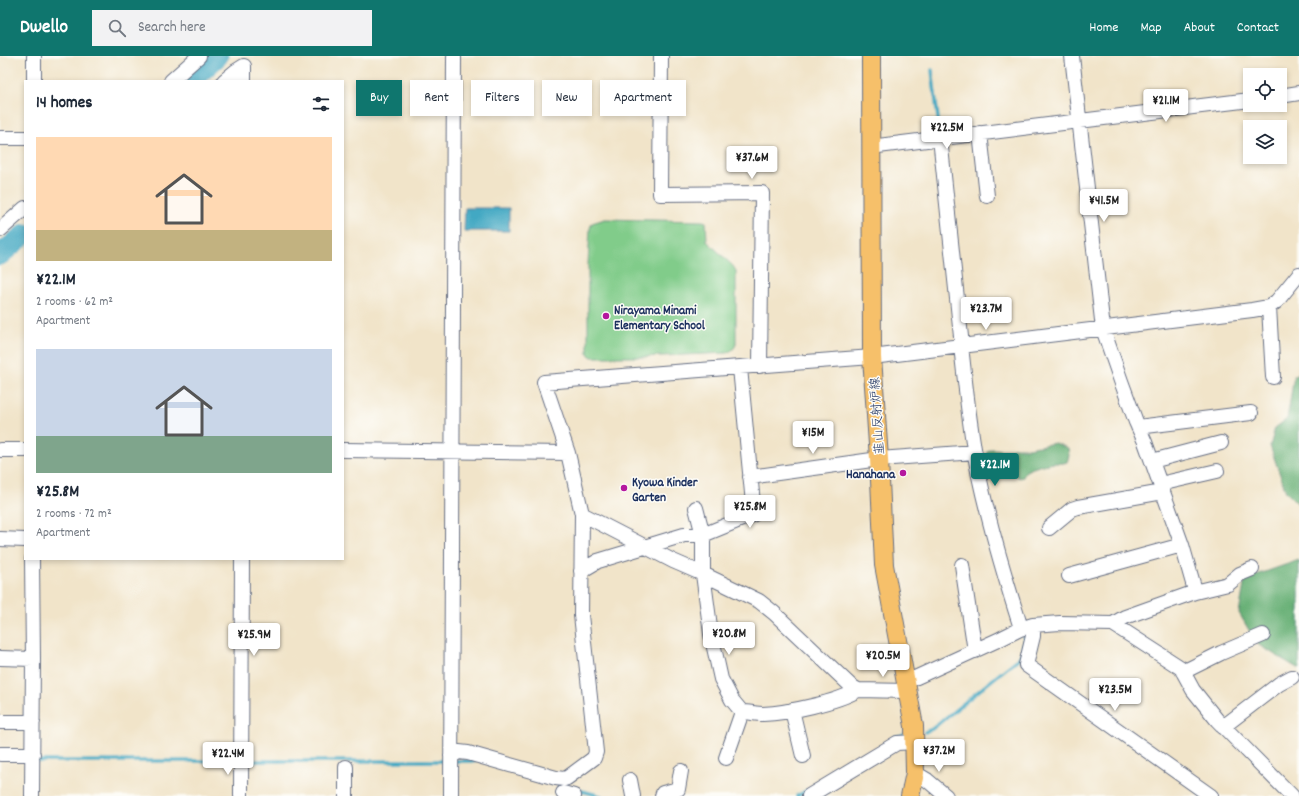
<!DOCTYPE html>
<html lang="en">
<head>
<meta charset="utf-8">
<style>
  body { margin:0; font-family:Dekko,"Klee One",sans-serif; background:#f2f2f3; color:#1f2937; height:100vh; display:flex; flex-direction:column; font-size:15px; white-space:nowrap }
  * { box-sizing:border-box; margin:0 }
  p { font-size:13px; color:#747a83 }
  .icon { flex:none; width:22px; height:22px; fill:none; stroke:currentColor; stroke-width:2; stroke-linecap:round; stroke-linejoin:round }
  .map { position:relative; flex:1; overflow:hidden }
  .panel { position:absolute; left:24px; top:24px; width:320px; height:480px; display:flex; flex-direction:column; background:#fff; border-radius:0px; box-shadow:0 2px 6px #0003 }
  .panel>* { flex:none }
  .top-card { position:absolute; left:356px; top:24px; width:380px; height:36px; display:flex; gap:8px }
  .controls { position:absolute; left:1243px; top:12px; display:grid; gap:8px }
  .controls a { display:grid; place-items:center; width:44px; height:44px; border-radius:0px; background:#fff; box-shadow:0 2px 6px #0003; font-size:20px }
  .price { position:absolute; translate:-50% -34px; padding:0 9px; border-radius:4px; background:#fff; color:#222; font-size:13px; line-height:26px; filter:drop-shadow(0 1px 2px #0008) }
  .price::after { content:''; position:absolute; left:50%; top:24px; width:12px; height:9px; margin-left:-6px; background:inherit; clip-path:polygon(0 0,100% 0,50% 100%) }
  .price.current { background:#0f766e; color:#fff }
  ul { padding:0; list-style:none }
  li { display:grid; align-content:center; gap:8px; height:212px; padding:0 12px }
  li span { display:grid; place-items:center; height:124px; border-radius:0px; color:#555 }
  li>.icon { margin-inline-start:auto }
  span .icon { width:72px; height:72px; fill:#fffc; stroke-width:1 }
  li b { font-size:17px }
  h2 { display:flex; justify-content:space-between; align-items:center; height:48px; padding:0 12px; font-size:17px }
  .chip { padding:0 14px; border-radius:0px; background:#fff; box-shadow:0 2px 6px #0003; font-size:14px; line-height:36px }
  .chip.current { background:#0f766e; color:#fff }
  header { display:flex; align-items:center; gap:24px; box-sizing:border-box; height:56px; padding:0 20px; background:#0f766e; color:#fff }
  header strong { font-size:19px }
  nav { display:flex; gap:22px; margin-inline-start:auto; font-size:14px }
  .search { width:280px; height:36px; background:#f2f2f3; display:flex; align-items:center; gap:10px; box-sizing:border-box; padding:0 14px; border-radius:0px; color:#747a83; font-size:15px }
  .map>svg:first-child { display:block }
  .green { fill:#81cc8a; stroke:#4e7e74 }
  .forest { fill:#68b076; stroke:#42706a }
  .water { fill:#43a8c3; stroke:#2f6c90 }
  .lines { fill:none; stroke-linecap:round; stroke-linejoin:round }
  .stream { stroke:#43a8c3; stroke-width:3.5 }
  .river { stroke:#43a8c3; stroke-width:21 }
  .minor-casing { stroke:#666e83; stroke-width:16 }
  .major-casing { stroke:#666e83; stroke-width:20 }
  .minor { stroke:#fff; stroke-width:14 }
  .major { stroke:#f6c06b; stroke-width:18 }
  .poi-dot { fill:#b5179e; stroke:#fdfcf7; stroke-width:1.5 }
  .labels { text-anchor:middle; stroke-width:3; stroke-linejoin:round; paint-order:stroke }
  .poi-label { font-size:13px; font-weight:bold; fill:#1b2f5e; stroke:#fdfcf7; text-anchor:start }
  .street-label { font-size:13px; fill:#1b2f5e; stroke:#fdfcf7 }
</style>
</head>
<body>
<header>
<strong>Dwello</strong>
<div class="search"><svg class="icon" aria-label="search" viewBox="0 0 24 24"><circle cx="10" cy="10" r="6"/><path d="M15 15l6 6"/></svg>Search here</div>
<nav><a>Home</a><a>Map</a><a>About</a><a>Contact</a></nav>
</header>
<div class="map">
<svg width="1299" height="740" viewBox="0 0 1299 740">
  <rect width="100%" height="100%" fill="#fdfcf7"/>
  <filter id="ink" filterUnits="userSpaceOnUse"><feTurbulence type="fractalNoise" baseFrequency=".025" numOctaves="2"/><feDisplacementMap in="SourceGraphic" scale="8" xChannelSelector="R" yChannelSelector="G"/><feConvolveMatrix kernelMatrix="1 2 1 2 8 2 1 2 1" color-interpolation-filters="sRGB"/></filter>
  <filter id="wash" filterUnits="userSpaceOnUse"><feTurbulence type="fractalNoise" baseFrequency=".012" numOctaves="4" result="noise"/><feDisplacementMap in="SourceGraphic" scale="16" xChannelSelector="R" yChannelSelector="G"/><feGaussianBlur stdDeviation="0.9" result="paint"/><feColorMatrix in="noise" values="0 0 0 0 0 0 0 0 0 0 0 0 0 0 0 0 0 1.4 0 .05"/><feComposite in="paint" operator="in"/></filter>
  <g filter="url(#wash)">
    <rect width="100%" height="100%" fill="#f1e4c9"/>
    <path class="green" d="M605 163 703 165 706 166 707 185 733 210 736 215V287C735 293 732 294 727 297L641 301H592L588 298V208L590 172 592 167Z"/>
    <path class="forest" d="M1299 318V449L1286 436 1270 390 1275 372 1287 363 1294 320Z
      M1055 387 1068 392 1069 400 1067 406C1063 408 1059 407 1054 407 1045 408 1034 411 1026 415L1023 421 1020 422 1011 417 1002 416 997 423H993L987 411V396L991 393 1008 394 1013 392H1028Z
      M1299 504V613L1257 588 1239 557 1245 523Z"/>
    <path class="water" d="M465 152H509V175H464Z"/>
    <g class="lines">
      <path class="stream" d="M932 14 940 78
        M925 676 932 673 1019 602 1023 594 1025 576
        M896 681 904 679
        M35 705H238
        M245 705H448
        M455 705H474
        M559 729 601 740
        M797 740 806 735"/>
      <path class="river" d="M191 25 218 0
        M0 199 25 178"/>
    </g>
  </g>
  <g filter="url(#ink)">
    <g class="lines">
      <defs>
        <path id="minor" d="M34 0V25
          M661 0 660 138 762 137 760 310
          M1072 0 1103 273 1121 325 1136 366 1145 386 1182 489 1194 531 1195 536 1125 561 1113 568
          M171 25 199 0
          M224 25 236 15 244 10V25
          M1280 40 1299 37
          M980 77 987 140
          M0 82H25
          M940 82 962 290
          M870 91 1250 44
          M0 174 25 152
          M1269 251 1273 321
          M961 290C966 333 970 378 979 420 990 471 1005 522 1021 572
          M1138 371 1251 357
          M0 394H25
          M343 394 568 397
          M1152 405 1221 387
          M750 421 879 403 975 396
          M1160 428 1217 415
          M696 452 703 479V518L711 578 721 623 732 644 742 656C749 656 756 658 763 658 787 657 838 646 858 634
          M582 458 673 505 703 518 759 545 774 557 851 630 858 634 907 635
          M1049 472 1072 453 1078 451 1163 436
          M0 483 25 484
          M32 503 33 603 32 740
          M962 509 975 595
          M581 515 598 505 684 479H703L754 458 740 312
          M1069 520 1182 489
          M1195 536 1228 528 1240 518 1252 513
          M1033 569V580L1026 609 1211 740
          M0 602 33 603
          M1183 616 1221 597 1263 579
          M906 626 1000 583 1020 573 1033 569 1060 567 1113 568 1181 612 1193 634 1217 664 1292 740
          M792 654 803 700
          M0 666H33
          M1223 671 1279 628 1292 621
          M0 698H33
          M451 700 459 696 468 697 556 722 564 723 567 722 594 702 596 696 581 559 582 458 568 397 544 326 872 301 1252 254 1269 251 1277 245 1299 218
          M726 702 742 656
          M915 717 927 724 946 740
          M630 724 633 740
          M563 737 574 740
          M241 740 242 503
          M346 740V711
          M451 740 454 0
          M662 740 663 737 678 733 681 715
          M809 740 897 687 915 686"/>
        <path id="major" d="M871 0 872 301 879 403 884 509 914 670 915 717 910 740"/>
      </defs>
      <use href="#minor" class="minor-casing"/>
      <use href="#major" class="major-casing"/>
      <use href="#minor" class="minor"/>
      <use href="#major" class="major"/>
    </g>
  </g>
  <g class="poi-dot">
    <circle cx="606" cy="260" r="4"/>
    <circle cx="903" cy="417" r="4"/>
    <circle cx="624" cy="432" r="4"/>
  </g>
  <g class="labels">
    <g class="poi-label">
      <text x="614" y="258">Nirayama Minami<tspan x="614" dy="15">Elementary School</tspan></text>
      <text x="895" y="422" text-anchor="end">Hanahana</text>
      <text x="632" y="430">Kyowa Kinder<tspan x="632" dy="15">Garten</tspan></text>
    </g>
    <g class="street-label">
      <text transform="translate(876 360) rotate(-94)" y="5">韮山反射炉線</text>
    </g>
  </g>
</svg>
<div class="controls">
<a><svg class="icon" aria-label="locate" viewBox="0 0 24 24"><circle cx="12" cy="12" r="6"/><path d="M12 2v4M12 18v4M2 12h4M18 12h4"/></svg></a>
<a><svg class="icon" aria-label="layers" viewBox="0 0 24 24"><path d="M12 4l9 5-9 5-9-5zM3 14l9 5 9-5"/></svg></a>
</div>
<b class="price" style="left:1166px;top:67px">¥21.1M</b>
<b class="price" style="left:947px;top:94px">¥22.5M</b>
<b class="price" style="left:752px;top:124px">¥37.6M</b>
<b class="price" style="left:1104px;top:167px">¥41.5M</b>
<b class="price" style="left:986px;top:275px">¥23.7M</b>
<b class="price" style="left:813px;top:399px">¥15M</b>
<b class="price current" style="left:995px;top:431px">¥22.1M</b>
<b class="price" style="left:750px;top:473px">¥25.8M</b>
<b class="price" style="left:729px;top:600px">¥20.8M</b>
<b class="price" style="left:254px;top:601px">¥25.9M</b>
<b class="price" style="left:883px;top:622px">¥20.5M</b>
<b class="price" style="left:1115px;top:656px">¥23.5M</b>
<b class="price" style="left:939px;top:717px">¥37.2M</b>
<b class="price" style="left:228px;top:720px">¥22.4M</b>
<div class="top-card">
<a class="chip current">Buy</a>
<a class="chip">Rent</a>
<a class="chip">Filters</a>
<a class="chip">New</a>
<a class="chip">Apartment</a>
</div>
<section class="panel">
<h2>14 homes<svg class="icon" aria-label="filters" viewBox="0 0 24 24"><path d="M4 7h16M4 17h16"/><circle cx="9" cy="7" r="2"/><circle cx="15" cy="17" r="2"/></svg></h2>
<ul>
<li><span style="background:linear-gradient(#ffd9b3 75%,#c2b280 0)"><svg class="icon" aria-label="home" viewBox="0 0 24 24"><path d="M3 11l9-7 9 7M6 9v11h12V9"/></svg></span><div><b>¥22.1M</b><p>2 rooms · 62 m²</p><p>Apartment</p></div></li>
<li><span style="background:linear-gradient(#c9d6e8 70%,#7fa58c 0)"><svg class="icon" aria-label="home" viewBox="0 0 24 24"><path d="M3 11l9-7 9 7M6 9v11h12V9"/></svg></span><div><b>¥25.8M</b><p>2 rooms · 72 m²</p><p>Apartment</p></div></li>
</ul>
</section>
</div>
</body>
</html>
